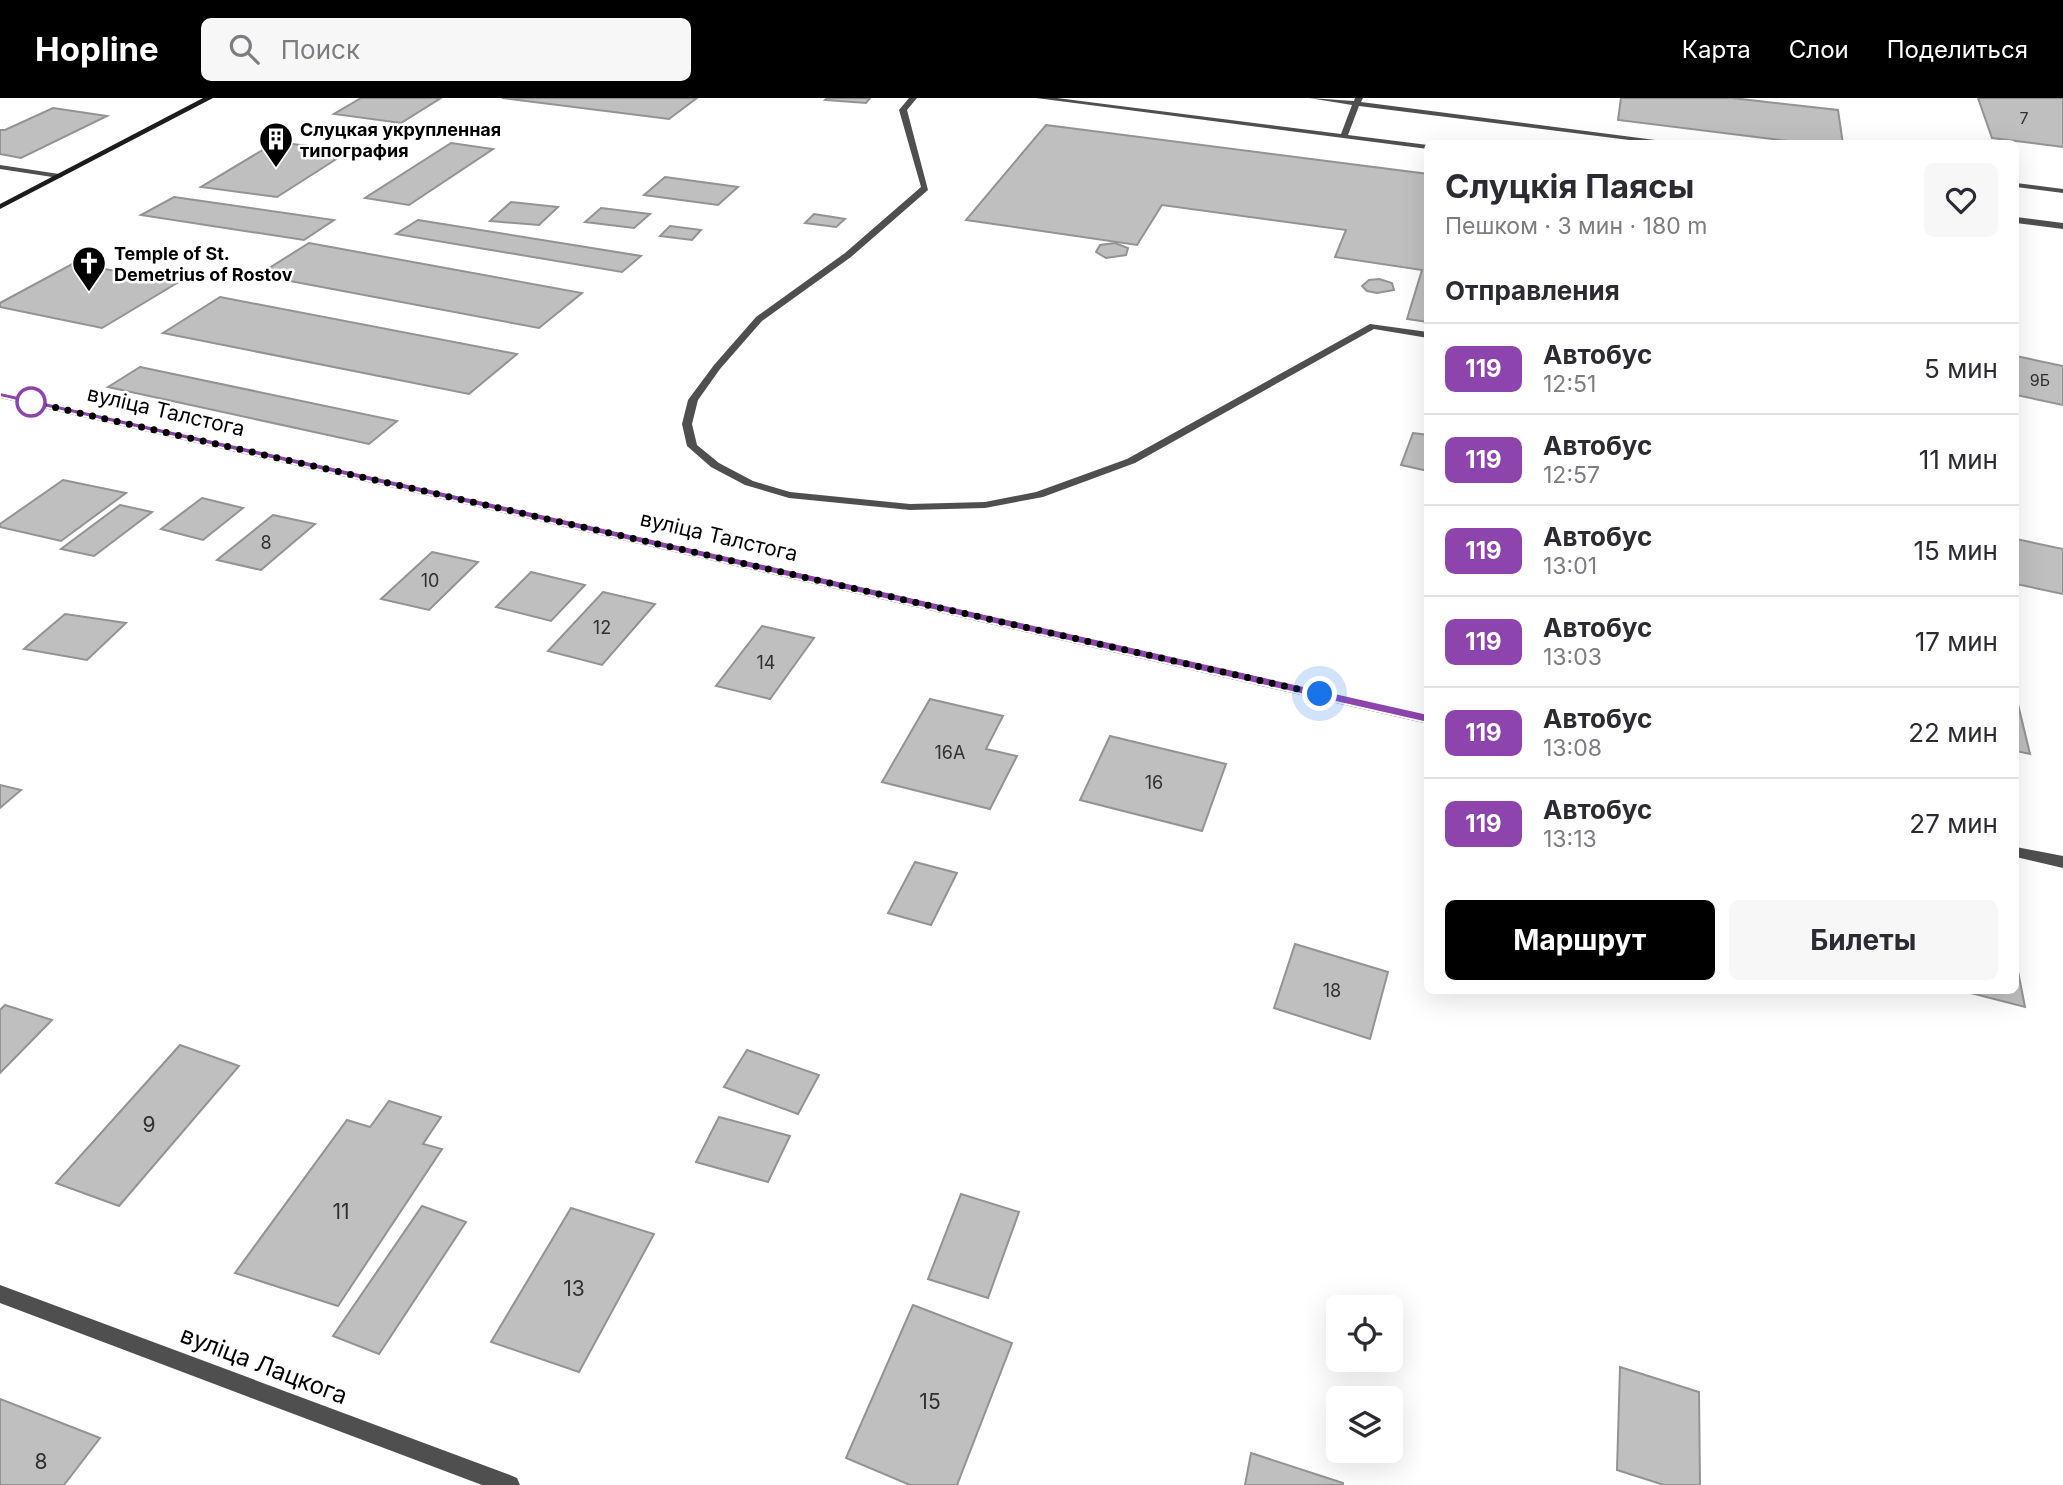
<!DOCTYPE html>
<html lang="ru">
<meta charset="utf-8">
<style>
body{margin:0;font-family:Inter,sans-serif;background:#f7f7f7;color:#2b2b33;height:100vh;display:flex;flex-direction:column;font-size:26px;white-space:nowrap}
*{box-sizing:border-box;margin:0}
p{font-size:23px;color:#7c7c81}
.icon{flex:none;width:38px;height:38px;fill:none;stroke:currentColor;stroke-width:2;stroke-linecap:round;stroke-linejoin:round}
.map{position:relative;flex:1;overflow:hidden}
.details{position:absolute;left:1424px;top:42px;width:595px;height:854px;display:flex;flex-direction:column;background:#fff;border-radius:10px;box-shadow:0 7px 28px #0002}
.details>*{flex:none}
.badge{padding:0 14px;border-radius:10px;font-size:24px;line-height:46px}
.buttons{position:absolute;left:1326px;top:1197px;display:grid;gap:14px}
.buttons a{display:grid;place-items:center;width:77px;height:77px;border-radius:10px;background:#fff;box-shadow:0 7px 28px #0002;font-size:35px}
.you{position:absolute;width:35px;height:35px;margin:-18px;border:5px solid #fff;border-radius:50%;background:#1a73e8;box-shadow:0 0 0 10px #1a73e833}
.map>.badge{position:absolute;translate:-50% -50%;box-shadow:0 0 0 4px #fff}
h2{padding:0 21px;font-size:26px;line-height:63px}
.round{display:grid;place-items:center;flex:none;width:74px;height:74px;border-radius:10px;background:#f7f7f7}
.headline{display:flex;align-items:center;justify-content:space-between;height:119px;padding:0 21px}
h1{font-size:33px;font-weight:700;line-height:52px}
.action{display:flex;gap:14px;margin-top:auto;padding:14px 21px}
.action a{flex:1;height:80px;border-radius:10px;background:#000;color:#fff;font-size:28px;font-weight:700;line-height:80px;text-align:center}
.action a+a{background:#f7f7f7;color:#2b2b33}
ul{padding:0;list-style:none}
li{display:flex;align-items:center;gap:21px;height:91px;padding:0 21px;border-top:2px solid #e1e1e2}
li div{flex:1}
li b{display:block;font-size:26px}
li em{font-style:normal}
li .badge{min-width:77px;font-weight:700;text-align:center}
header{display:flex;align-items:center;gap:42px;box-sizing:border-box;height:98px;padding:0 35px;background:#000;color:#fff}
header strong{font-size:33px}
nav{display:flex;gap:38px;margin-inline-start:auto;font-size:24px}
.search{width:490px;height:63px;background:#f7f7f7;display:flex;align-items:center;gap:18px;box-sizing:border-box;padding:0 24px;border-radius:10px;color:#7c7c81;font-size:26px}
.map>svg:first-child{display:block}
.building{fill:#bfbfbf;stroke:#939393;stroke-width:2}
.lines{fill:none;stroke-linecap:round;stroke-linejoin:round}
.service{fill:#4f4f4f;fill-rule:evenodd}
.minor{fill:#4f4f4f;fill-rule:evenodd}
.secondary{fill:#1c1c1c;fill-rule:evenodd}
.line{fill:#8e44ad;stroke:#fff;stroke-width:2}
.walk{stroke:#000;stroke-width:7;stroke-dasharray:0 12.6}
.stop-dot{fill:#fff;stroke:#8e44ad;stroke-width:3.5}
.labels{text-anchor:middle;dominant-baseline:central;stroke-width:5;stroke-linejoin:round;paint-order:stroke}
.far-number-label{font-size:16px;fill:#303030}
.far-poi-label{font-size:18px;font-weight:bold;fill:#000;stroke:#fff;text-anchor:start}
.number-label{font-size:18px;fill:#303030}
.street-label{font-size:21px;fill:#000;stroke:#fff}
.near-number-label{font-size:21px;fill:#303030}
.near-street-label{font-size:24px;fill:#000;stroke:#fff}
</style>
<header>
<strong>Hopline</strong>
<div class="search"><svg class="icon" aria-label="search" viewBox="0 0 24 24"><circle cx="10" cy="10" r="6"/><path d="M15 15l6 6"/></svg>Поиск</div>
<nav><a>Карта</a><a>Слои</a><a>Поделиться</a></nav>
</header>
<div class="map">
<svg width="2063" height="1387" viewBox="0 0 2063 1387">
<rect width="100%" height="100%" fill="#fff"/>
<g class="building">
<polygon points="361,0 441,0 401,25 334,16"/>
<polygon points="502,0 697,0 669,21"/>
<polygon points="827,0 870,0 866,5 825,2"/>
<polygon points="1621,0 1732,0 1838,12 1843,46 1812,46 1618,22"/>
<polygon points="1978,0 2063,0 2063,49 1992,40"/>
<polygon points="53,10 107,18 21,60 0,56 0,32 5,32"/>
<polygon points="1046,27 1428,76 1428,224 1407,221 1422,172 1335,159 1346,132 1162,107 1137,147 966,122"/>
<polygon points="276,44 349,53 277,99 201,89"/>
<polygon points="451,45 493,51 409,107 365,100"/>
<polygon points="665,79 738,89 718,107 644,97"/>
<polygon points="174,99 334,122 304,142 141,117"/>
<polygon points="511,104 558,109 539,127 490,123"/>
<polygon points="601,110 650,116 634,130 585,124"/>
<polygon points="814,116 845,121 836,129 805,125"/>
<polygon points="418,122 641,158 622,174 396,136"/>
<polygon points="670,128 701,132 692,142 660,138"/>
<polygon points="309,145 582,195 539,230 258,177"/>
<polygon points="1115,145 1128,150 1126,157 1106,160 1096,154 1100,147"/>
<polygon points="74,165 177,185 102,230 0,209 0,205"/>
<polygon points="1379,181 1392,185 1394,192 1377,195 1367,193 1362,188 1369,182"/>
<polygon points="220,199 517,256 469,296 163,235"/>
<polygon points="2016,258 2063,268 2063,307 2016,297"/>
<polygon points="140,269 397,323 369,346 108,289"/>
<polygon points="1413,335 1428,337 1428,373 1401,367"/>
<polygon points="63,382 126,395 61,443 0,429 0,426"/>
<polygon points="202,400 243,410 203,442 161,431"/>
<polygon points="120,407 152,414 94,458 61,451"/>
<polygon points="273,417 315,426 261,472 217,462"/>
<polygon points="2016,441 2063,451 2063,496 2016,486"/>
<polygon points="432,454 478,464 429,512 381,501"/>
<polygon points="531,474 585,487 551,523 496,509"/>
<polygon points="603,494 655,506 602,567 548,553"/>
<polygon points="65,516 126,525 87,562 24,551"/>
<polygon points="762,528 814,540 770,601 716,588"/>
<polygon points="2016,598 2030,656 2016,653"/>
<polygon points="930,601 1003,618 986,651 1017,658 990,711 882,684"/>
<polygon points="1110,638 1226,666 1202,733 1080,702"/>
<polygon points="0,687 21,692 0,710"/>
<polygon points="915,764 957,775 931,827 888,815"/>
<polygon points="1295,846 1388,874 1370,941 1274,910"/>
<polygon points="2016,863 2025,909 1959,892 2016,892"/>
<polygon points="5,907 52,922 0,975 0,912"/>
<polygon points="180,947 239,968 119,1108 56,1085"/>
<polygon points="747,952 819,977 798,1016 724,989"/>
<polygon points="389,1003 441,1019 423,1046 442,1051 338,1208 235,1175 347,1022 370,1029"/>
<polygon points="719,1019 790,1038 768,1084 696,1064"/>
<polygon points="961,1096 1019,1114 988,1200 928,1181"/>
<polygon points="422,1108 466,1124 379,1256 333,1238"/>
<polygon points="571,1110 654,1136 579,1274 491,1244"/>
<polygon points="913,1207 1012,1245 957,1387 910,1387 846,1360"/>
<polygon points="1620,1269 1699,1294 1700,1387 1664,1387 1617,1372"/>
<polygon points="0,1301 100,1340 64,1387 0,1387"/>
<polygon points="1251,1355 1343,1385 1343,1387 1245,1387"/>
</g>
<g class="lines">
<polygon class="service" points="909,0 917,0 907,12 928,92 851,159 762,223 720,271 698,302 692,326 697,347 719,365 753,383 790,394 910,406 985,404 1036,394 1127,361 1370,226 1428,234 1428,240 1374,231 1135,365 1043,399 985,410 910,412 789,400 745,387 711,369 687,348 682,326 688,302 714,267 756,219 845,155 921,89 899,12"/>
<g class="minor">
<polygon points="1036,0 1057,0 1341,36 1352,7 1309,0 1354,3 1355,0 1363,0 1361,4 1686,46 1661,46 1359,8 1348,37 1428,47 1428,51"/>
<polygon points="0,67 59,76 63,78 59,80 0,71"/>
<polygon points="2016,85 2063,91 2063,95 2016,89"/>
<polygon points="2016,119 2063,125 2063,131 2016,125"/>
<polygon points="0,294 1428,616 1428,626 0,300"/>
<polygon points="2016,749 2063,758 2063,770 2016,759"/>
<polygon points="0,1187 510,1377 517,1380 520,1387 482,1387 0,1205"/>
</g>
<polygon class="secondary" points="203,0 213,0 0,111 0,106"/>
</g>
<polygon class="line" points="0,294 1428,616 1434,621 1428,625 0,299"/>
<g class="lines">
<polyline class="walk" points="31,304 1320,596"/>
</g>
<defs>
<g id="building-pin" transform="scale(1.75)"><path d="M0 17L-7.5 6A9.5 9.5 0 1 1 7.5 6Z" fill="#000" stroke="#fff"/><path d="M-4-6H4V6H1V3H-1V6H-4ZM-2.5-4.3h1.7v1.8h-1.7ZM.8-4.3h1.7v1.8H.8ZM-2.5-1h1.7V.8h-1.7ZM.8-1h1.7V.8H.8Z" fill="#fff"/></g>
<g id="church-pin" transform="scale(1.75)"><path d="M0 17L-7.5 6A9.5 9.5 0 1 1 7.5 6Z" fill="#000" stroke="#fff"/><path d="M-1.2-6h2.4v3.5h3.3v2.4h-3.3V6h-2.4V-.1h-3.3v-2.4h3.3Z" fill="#fff"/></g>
</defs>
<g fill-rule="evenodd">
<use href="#building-pin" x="276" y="41"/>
<use href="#church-pin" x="89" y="165"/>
</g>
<circle class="stop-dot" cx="31" cy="304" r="14"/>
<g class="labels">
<g class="far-number-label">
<text x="2024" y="20">7</text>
<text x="2040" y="282">9Б</text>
</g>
<g class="far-poi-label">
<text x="300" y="31">Слуцкая укрупленная<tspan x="300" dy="21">типография</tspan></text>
<text x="114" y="155">Temple of St.<tspan x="114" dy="21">Demetrius of Rostov</tspan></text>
</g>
<g class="number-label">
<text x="266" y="444">8</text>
<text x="430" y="482">10</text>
<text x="602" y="529">12</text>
<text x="766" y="564">14</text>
<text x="950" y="654">16А</text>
<text x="1154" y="684">16</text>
<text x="1332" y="892">18</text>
</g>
<g class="street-label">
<text transform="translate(166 313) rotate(13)">вуліца Талстога</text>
<text transform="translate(719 438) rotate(13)">вуліца Талстога</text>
</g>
<g class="near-number-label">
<text x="149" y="1026">9</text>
<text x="341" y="1113">11</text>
<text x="574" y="1190">13</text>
<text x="930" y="1303">15</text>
<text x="41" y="1363">8</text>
</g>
<g class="near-street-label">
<text transform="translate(264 1267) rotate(21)">вуліца Лацкога</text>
</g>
</g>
</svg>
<div class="buttons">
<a><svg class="icon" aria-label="locate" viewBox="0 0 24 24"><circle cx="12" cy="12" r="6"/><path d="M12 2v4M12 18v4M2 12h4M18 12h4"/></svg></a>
<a><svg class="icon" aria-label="layers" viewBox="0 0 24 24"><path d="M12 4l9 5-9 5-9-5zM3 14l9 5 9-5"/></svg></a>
</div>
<div class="you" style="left:1320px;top:596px"></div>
<section class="details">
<div class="headline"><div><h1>Слуцкія Паясы</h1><p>Пешком · 3 мин · 180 m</p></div><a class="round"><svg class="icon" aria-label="heart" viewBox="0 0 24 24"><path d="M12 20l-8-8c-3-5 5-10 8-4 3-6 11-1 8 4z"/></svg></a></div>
<h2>Отправления</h2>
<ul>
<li><span class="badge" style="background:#8e44ad;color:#fff">119</span><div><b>Автобус</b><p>12:51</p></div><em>5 мин</em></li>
<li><span class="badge" style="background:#8e44ad;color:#fff">119</span><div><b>Автобус</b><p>12:57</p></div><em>11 мин</em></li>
<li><span class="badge" style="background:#8e44ad;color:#fff">119</span><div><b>Автобус</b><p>13:01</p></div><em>15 мин</em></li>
<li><span class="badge" style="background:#8e44ad;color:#fff">119</span><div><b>Автобус</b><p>13:03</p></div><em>17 мин</em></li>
<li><span class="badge" style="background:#8e44ad;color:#fff">119</span><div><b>Автобус</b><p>13:08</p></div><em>22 мин</em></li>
<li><span class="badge" style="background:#8e44ad;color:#fff">119</span><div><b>Автобус</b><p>13:13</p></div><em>27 мин</em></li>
</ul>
<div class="action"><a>Маршрут</a><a>Билеты</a></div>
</section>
</div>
